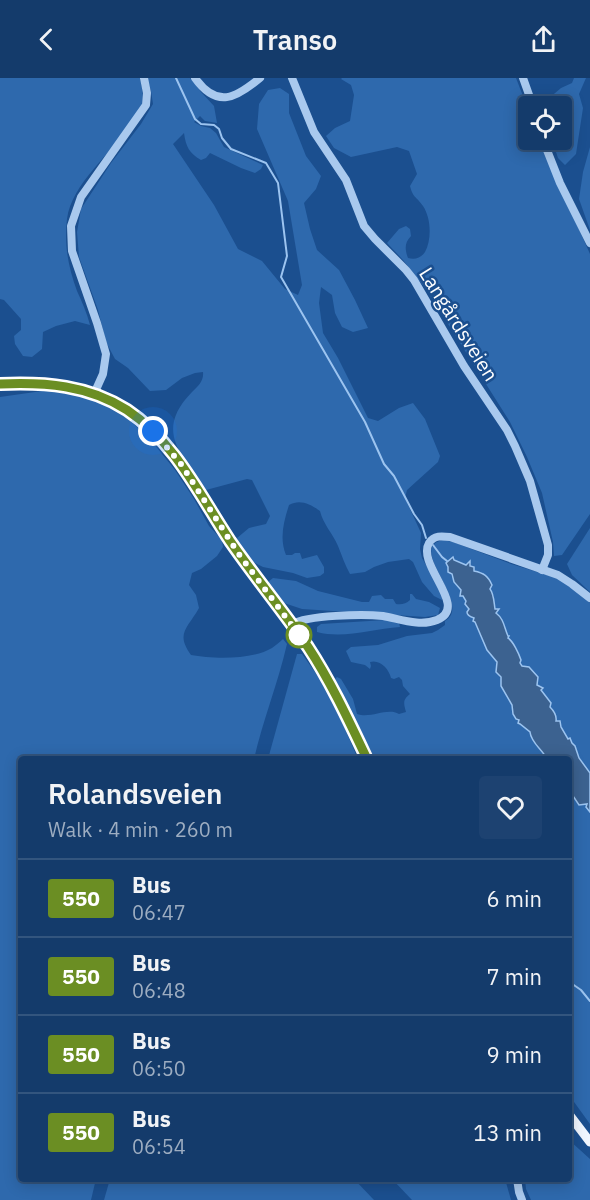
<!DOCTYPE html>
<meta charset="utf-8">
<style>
body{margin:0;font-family:"IBM Plex Sans",sans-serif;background:#1d4271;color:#f1f3f6;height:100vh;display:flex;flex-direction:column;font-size:22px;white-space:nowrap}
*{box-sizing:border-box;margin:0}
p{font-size:20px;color:#9dadc1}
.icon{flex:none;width:33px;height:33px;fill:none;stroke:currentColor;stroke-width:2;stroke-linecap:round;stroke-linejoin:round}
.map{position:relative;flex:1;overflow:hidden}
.side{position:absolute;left:18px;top:678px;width:554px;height:426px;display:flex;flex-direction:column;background:#143b6b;border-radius:6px;box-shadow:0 3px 15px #0003,0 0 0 2px #33557e}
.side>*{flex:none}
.badge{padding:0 12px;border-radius:4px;font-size:21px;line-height:39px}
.controls{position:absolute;left:518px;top:18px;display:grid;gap:12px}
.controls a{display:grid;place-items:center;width:54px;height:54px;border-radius:6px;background:#143b6b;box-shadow:0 3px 15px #0003,0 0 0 2px #33557e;font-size:30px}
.you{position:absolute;width:30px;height:30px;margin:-15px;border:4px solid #fff;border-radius:50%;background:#1a73e8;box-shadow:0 0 0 9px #1a73e833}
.map>.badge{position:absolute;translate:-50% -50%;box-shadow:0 0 0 3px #fff}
.round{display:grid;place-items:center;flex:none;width:63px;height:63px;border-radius:6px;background:#1d4271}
.overview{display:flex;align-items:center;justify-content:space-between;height:102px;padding:0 30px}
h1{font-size:28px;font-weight:600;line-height:45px}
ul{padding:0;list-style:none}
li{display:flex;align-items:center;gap:18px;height:78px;padding:0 30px;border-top:2px solid #33557e}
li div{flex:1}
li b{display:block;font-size:22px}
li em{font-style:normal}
li .badge{min-width:66px;font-weight:700;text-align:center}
header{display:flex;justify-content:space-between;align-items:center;height:78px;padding:0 30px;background:#143b6b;font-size:27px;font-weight:600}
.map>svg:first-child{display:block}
.green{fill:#2e69ad}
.water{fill:#3c6290;stroke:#9cc4f0;stroke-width:1.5}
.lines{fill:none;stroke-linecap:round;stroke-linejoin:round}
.stream{stroke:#9cc4f0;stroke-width:2}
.minor{stroke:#a9c9ee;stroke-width:8}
.major{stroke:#f0f6ff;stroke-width:9}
.line-casing{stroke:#fff;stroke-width:14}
.line{stroke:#6b8e23;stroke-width:9}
.walk{stroke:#fff;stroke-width:6;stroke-dasharray:0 10.8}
.stop-dot{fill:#fff;stroke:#6b8e23;stroke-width:3}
.labels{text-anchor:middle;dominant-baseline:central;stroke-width:5;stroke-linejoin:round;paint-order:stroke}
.street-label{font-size:20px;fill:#fff;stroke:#1b4f8f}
</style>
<header><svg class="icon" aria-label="back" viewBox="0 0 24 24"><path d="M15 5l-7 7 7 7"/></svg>Transo<svg class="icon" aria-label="share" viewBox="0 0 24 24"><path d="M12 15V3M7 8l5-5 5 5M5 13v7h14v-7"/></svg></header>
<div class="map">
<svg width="590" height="1122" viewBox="0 0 590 1122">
<rect width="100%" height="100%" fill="#1b4f8f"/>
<g class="green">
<path d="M 0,0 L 140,0 C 142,9 144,18 142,27 C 140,34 134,41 130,47 C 111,76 72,105 67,141 C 64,167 68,188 77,213 C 82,224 87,235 90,247 L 75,243 L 56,248 L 43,254 L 42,271 L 32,279 L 23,278 L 15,266 L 14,258 L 21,252 L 21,241 L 4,222 L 0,221 Z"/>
<path d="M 147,0 L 190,0 L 194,4 L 201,14 L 214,28 L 217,45 L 205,43 L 200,38 L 194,44 L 201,48 L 210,50 L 216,55 L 224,69 L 263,87 L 261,91 L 255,95 L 241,90 L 210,75 L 206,80 L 201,82 C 189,75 186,69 184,55 L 173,66 L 214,127 L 238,171 L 262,183 L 285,211 L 298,217 L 302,207 L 288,123 L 257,51 L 259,26 L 268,12 L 280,10 L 289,16 L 289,35 L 306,78 L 321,98 L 316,111 L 304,125 L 310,151 L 317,172 L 339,192 L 355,222 L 368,250 L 353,254 L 342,249 L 335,235 L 332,217 L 321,209 L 319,225 L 323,255 L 338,280 L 368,340 L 378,343 L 399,330 L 413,325 L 425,341 L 440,378 L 438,384 L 407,412 L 405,420 L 421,455 L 420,471 L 422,480 L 443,517 L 442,522 L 434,518 L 422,504 L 413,484 L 409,481 L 388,484 L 374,489 L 365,494 L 350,496 C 345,487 342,478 338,468 C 333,456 323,446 320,433 C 310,426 300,421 289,427 C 284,443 279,460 286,477 L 292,477 L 295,475 L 300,475 L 302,481 L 317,477 L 324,489 L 324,495 L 320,498 L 307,500 L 293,495 L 263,489 L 253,484 L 239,467 L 237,460 L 249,450 L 266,446 L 270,438 L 252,402 L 247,401 L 206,412 C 181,376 154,353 192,314 C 198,308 204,303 203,294 L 195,295 L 182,300 L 166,312 L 150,313 L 128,290 L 115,281 L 106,264 L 98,232 L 79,179 L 77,154 L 81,131 L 111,85 L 141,46 L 153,26 L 151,13 Z"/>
<path d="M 342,0 L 516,0 L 528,31 L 528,62 L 540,62 L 553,93 L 590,176 L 590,436 L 562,477 L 554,478 L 553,464 L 542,415 L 527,379 L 510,344 L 426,211 L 403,182 L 387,165 L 399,151 L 406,148 L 410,151 L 411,158 C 404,165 405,172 408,180 C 415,182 421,180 425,174 C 432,161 431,140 423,128 C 416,118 413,120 410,108 L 417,96 L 409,73 L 397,69 L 351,79 L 334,70 L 326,58 L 335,50 L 350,43 L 354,17 L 351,7 L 341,1 Z"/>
<polygon points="574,0 586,0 579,16 583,30 576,76 565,87 558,80 552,62 561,62 561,28 546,28 548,21 561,10 572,5"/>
<polygon points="590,69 590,152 579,121 583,94"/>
<path d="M 49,312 L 77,316 L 102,326 L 127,340 L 149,360 L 175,392 L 194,421 L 209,448 L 222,462 L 223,469 L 217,478 L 201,491 L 192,495 L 189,507 L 196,517 L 199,530 C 188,550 175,555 191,577 C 213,581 252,582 272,570 C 276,567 280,564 283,561 L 287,566 C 278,605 263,642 254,681 L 21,681 L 21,1101 L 96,1101 L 91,1122 L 0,1122 L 0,319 Z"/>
<polygon points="590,450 590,514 572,497 567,486"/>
<path d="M 443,462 L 453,464 L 511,486 L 557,500 L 580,516 L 590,525 L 590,695 L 579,680 L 575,668 L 572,665 L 570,660 L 568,661 C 567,659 565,658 564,656 C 562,652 561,647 559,642 L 556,643 L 556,637 L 550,629 L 550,623 L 541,612 L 543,610 L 537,607 C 539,598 531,589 522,588 C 521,586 521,583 520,580 C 519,574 512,565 508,560 L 509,558 C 504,551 504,542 496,535 L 498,531 L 495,531 L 493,527 L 494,519 L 490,509 L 492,507 L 490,503 L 474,493 L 474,489 L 470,488 L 471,485 L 467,487 L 454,482 L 454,479 L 447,483 C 449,494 453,504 461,512 L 460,517 L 463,518 L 466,523 L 465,526 L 469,531 L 469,537 L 470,539 L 474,540 L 473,543 L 475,544 L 487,572 L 496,582 L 496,594 L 501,601 C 500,612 510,618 512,628 C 513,634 510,632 514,637 C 517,643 525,650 530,654 C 531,665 543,672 547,681 L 375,681 L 335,601 L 337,599 L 341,601 L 353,621 L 357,636 C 371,641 387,629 399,636 L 406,634 C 404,626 402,622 410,616 L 403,608 L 402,602 L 399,599 L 394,601 L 391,600 C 389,591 380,581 370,584 L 371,588 L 370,591 L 365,587 L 351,584 L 346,573 L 351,569 L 378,567 L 407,558 L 432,555 L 438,552 L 445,547 L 445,543 C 474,526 405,469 443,462 Z"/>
<path d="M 273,500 L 296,503 L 318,513 L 362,524 L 369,524 L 372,518 L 381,517 L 385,521 L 393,521 L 396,526 C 401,527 406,526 410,522 L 410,516 L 412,516 L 416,521 L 429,524 L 440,530 L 438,537 L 425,539 L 302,531 L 284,525 L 268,504 Z"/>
<path d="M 385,542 L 399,545 L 400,549 C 372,551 344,561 317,554 L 317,549 L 321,546 Z"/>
<polygon points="297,576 302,576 320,601 337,632 358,681 268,681"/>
<polygon points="568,712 579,727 587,726 590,734 590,1046 569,1017"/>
<polygon points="569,1062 590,1081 590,1122 531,1122 526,1111 525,1101 568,1101"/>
<polygon points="110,1101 354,1101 374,1122 104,1122"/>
<polygon points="392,1101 505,1101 511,1122 412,1122"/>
</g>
<path class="water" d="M 453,479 L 454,482 L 466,487 L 470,483 L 470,488 L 474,489 L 474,493 C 484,495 488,498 492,507 L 490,511 C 494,516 494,525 495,531 L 499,531 L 496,535 C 504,541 504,549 508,558 L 509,558 L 508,560 C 513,563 519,576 521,582 L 520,585 L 522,588 L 529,589 L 538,599 L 537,607 L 543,610 L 541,612 L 551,625 L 550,629 C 554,633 557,637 556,643 L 560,643 L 561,649 L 568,661 L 570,660 L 572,665 L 575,668 L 579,680 L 590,695 L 590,734 L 586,729 L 587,726 L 579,727 L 569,712 L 568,681 L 547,681 C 543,672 531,665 530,654 L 520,646 L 518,645 L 519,642 L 516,641 L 513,636 L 512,627 L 501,608 L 501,599 L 496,594 L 497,584 L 487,572 L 475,544 L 473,543 L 474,540 C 471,539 467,538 467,534 L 469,531 L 465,526 L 466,523 L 463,518 L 460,518 L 461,512 L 454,504 L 452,496 L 448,494 L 448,489 L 446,485 Z"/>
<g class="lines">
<g class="stream">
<polyline points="176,0 195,41 201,46 214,47 219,51 222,60 231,71 266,85 278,105 287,178 281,199 365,344 384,386 394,398 414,436 422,447 426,460"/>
<polyline points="433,467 442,479 447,483"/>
<polyline points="568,903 581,912 590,923"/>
</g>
<g class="minor">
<path d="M 195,0 C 217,31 236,20 260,0"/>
<polyline points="292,0 314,54 346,102 364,148 375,161 406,192 414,202 464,288 507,352 515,368 530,403 548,467 548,477 542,492"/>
<polyline points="523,0 533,28"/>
<polyline points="543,62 560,105 590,165"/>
<polyline points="94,316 103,296 106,276 97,245 72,173 71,148 81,119 146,27 147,15 144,0"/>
<path d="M 292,546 C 308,537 363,536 383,538 C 400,541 420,549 437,542 C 470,529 416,487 429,465 C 434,457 442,458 450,459 L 558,497 L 572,506 L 590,520"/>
<polyline points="517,1101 519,1114 522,1122"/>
</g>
<g class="major">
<path d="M 0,306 C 45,304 88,307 127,332 C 175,364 199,416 230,463 C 254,499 283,533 308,569 C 331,604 349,643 368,681"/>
<polyline points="568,1035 590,1064"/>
</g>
</g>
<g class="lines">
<g class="line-casing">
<path id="line" d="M 0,306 C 45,304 88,307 127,332 C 175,364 199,416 230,463 C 255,499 283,533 308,569 C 331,604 349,643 367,681"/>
</g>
<use href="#line" class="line"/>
<polyline class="walk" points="153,353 181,386 238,475 299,557"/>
</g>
<circle class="stop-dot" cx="299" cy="557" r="12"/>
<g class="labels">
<g class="street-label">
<text transform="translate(459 246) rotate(58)">Langårdsveien</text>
</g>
</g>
</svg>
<div class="controls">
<a><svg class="icon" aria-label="locate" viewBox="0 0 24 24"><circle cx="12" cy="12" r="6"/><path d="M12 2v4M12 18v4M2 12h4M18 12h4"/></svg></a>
</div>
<div class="you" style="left:153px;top:353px"></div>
<section class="side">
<div class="overview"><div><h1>Rolandsveien</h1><p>Walk · 4 min · 260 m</p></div><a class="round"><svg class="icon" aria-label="heart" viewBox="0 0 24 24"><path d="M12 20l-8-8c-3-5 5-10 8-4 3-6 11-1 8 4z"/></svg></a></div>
<ul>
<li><span class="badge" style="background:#6b8e23;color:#fff">550</span><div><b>Bus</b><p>06:47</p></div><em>6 min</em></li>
<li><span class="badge" style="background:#6b8e23;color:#fff">550</span><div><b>Bus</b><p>06:48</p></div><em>7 min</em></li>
<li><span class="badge" style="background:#6b8e23;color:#fff">550</span><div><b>Bus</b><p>06:50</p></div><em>9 min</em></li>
<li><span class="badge" style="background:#6b8e23;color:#fff">550</span><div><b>Bus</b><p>06:54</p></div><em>13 min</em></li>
</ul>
</section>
</div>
